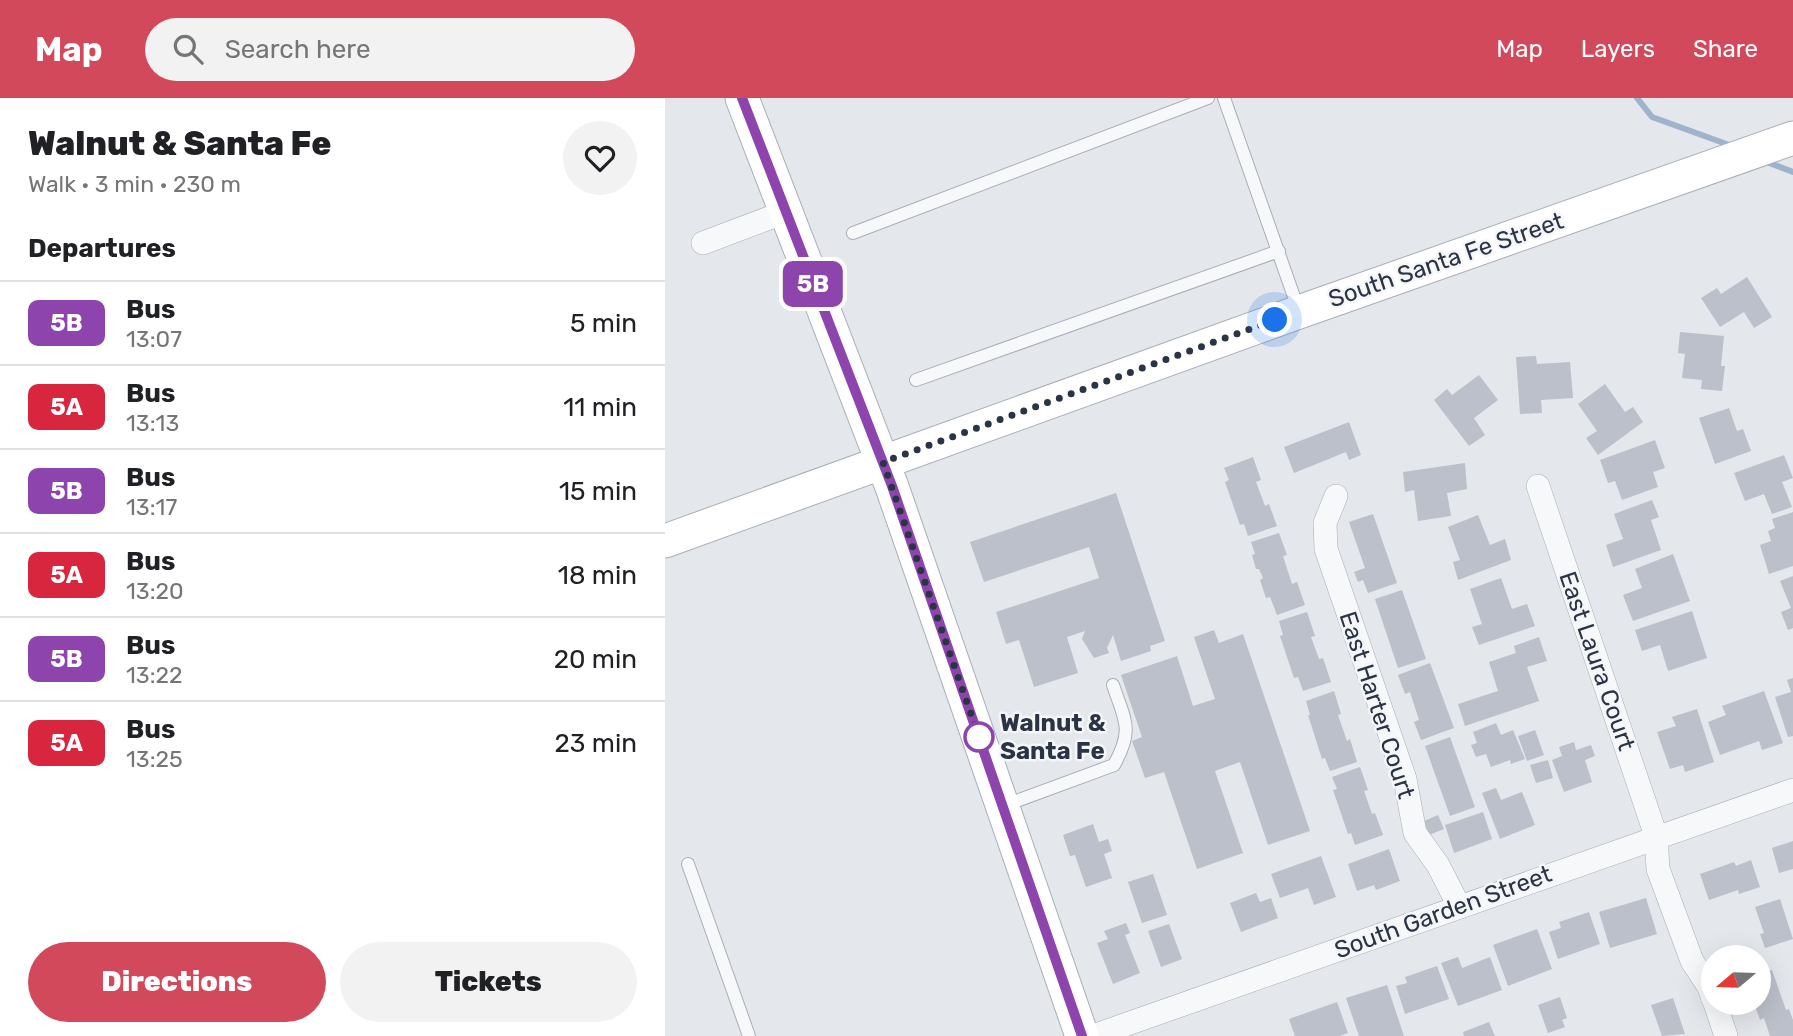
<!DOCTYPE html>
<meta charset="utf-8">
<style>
body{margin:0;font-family:Rubik,sans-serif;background:#f2f2f2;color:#202124;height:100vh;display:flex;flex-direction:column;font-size:26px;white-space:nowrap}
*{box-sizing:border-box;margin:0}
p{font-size:23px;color:#757577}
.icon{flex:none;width:38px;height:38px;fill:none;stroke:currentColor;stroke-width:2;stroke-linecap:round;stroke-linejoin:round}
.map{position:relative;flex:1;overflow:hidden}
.drawer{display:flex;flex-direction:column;background:#fff;width:665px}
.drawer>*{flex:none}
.badge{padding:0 14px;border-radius:10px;font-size:24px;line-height:46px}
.needle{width:46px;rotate:251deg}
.fabs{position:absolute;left:1036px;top:847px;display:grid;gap:14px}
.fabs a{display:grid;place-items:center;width:70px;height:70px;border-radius:50%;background:#fff;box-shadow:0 7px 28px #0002;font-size:35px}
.you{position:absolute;width:35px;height:35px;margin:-18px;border:5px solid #fff;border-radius:50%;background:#1a73e8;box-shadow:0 0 0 10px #1a73e833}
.map>.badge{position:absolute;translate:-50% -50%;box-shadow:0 0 0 4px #fff}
h2{padding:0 28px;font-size:26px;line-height:63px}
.round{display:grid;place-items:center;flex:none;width:74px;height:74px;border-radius:37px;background:#f2f2f2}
.headline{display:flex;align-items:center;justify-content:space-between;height:119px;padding:0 28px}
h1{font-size:33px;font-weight:800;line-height:52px}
.button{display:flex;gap:14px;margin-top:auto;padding:14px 28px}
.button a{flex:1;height:80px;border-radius:42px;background:#d1495b;color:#fff;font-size:28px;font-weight:800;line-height:80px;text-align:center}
.button a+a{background:#f2f2f2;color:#202124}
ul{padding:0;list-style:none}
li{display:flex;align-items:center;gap:21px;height:84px;padding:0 28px;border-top:2px solid #e0e0e0}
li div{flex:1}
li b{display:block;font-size:26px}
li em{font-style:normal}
li .badge{min-width:77px;font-weight:700;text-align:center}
header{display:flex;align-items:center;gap:42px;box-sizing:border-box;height:98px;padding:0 35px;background:#d1495b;color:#fff}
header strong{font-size:33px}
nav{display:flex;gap:38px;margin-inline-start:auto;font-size:24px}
.search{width:490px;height:63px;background:#f2f2f2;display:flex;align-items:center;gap:18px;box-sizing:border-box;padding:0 24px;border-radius:38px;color:#757577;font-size:26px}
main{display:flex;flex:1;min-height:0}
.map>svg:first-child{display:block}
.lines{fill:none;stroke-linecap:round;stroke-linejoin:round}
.stream{stroke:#9fb4cc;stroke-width:6}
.building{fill:#bbc0ca}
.lane-casing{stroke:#a9aeb7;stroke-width:14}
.street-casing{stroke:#a9aeb7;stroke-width:24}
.secondary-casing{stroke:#a9aeb7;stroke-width:35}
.lane{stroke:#f7f8fa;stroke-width:12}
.street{stroke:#f7f8fa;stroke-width:23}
.secondary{stroke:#fff;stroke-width:33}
.line-casing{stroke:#fff;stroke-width:16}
.line{stroke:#8e44ad;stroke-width:10}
.walk{stroke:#2b3445;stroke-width:7;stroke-dasharray:0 12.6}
.stop-dot{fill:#fff;stroke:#8e44ad;stroke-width:3.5}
.labels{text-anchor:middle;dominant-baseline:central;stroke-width:5;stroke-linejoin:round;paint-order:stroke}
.street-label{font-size:24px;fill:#2b3445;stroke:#f4f6f9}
.stop-label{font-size:24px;font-weight:bold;fill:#2b3445;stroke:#f4f6f9;text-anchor:start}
</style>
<header>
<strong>Map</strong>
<div class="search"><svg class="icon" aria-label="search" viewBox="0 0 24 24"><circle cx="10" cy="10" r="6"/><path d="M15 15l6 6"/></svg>Search here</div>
<nav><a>Map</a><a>Layers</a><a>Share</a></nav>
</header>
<main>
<section class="drawer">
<div class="headline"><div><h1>Walnut &amp; Santa Fe</h1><p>Walk · 3 min · 230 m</p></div><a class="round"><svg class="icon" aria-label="heart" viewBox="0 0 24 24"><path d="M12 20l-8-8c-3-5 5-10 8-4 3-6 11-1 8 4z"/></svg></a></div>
<h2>Departures</h2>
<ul>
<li><span class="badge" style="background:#8e44ad;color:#fff">5B</span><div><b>Bus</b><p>13:07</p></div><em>5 min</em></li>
<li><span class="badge" style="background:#d7263d;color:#fff">5A</span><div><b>Bus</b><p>13:13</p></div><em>11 min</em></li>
<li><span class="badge" style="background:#8e44ad;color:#fff">5B</span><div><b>Bus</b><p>13:17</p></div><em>15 min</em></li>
<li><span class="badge" style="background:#d7263d;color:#fff">5A</span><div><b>Bus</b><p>13:20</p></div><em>18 min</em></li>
<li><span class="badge" style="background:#8e44ad;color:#fff">5B</span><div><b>Bus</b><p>13:22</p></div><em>20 min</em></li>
<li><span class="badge" style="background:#d7263d;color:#fff">5A</span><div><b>Bus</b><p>13:25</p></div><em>23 min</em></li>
</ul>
<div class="button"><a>Directions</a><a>Tickets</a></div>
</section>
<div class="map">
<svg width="1128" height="938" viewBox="0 0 1128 938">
<rect width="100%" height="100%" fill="#e4e7ec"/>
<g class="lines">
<g class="stream">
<polyline points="972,0 987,19 1067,48"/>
<polyline points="1099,63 1128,74"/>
</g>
</g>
<g class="building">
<polygon points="1082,179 1107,219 1089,230 1079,214 1055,229 1036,200 1052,190 1056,196"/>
<polygon points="1015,234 1059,238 1056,268 1060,268 1057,293 1036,291 1037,282 1017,280 1020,256 1013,255"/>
<polygon points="871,258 872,266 905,264 908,300 876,302 877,315 855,316 851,259"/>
<polygon points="814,277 833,302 809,320 820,337 804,348 769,302 782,291 787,297"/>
<polygon points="940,286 960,314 968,309 978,324 933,357 921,340 932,333 913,306"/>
<polygon points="1064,310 1072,333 1078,331 1086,353 1050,366 1034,320"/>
<polygon points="684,324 696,357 684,362 681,354 629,375 619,349"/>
<polygon points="990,342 1000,370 988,374 993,389 957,402 950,383 943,385 935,362"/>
<polygon points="1119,357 1128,380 1117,384 1127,409 1107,416 1099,396 1080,403 1069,375"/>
<polygon points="588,359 596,382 591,384 600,408 604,406 612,428 583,438 579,426 575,427 560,384 564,382 559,370"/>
<polygon points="800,365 802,391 782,395 786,418 753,423 749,392 740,394 738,374"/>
<polygon points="451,395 500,543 485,548 486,553 456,563 448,537 442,550 444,555 429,560 417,541 420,533 402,539 413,575 369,589 354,542 341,546 331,514 434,480 424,449 319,484 305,444"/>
<polygon points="987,402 994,419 986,422 996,452 948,469 941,447 958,441 949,416"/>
<polygon points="1128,414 1128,468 1104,476 1095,447 1106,443 1103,433 1110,430 1107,421"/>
<polygon points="708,416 732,485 703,495 698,482 693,484 689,474 700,470 684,424"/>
<polygon points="813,417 825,447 840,441 846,462 793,482 788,464 795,462 783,429"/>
<polygon points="614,435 622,457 618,458 627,486 632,484 640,507 612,517 605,499 601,500 595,482 598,480 594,471 591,471 587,457 590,456 586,444"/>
<polygon points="1008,456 1025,503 968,523 958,497 977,490 970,471"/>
<polygon points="1128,478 1128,530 1123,532 1116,514 1126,510 1115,483"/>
<polygon points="836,480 847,511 862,506 870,528 814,547 807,529 817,526 805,491"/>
<polygon points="737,492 761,561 733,570 710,501"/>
<polygon points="1027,513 1042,560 1003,573 995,547 977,553 970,532"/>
<polygon points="642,514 650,538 646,539 654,561 658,560 666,584 638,593 633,579 629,580 615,538 618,537 614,523"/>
<polygon points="549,532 554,545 578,536 645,733 603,747 575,664 550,673 578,755 532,771 499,674 480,680 467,643 477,639 456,577 512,558 528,608 550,601 529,539"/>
<polygon points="874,539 882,563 862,569 874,603 800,628 793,606 833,593 824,564 851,555 849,548"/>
<polygon points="765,565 789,630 756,642 749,624 754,622 745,594 740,596 733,577"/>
<polygon points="1128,580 1128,638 1123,639 1110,599 1126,594 1122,582"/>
<polygon points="669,593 676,616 673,617 682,643 685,641 692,664 665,673 660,660 657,661 643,617 645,617 641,603"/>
<polygon points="1099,593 1118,645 1097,652 1094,643 1055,657 1043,624 1061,617 1057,608"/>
<polygon points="1032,611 1049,664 1020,674 1018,667 1005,671 992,634 1011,628 1007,619"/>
<polygon points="831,625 836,637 848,632 860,661 846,666 845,662 826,669 821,656 811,659 806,647 812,645 808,634"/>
<polygon points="870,632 879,657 862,663 853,638"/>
<polygon points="785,639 810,709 785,718 760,648"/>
<polygon points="909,644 911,652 926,647 930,658 920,662 927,684 899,694 887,662 897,658 894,649"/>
<polygon points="883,662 888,680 871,685 865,667"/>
<polygon points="695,669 703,692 699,693 707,716 710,715 718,737 690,747 686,735 683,736 668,692 672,691 667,679"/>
<polygon points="831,690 836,702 857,694 870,727 835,741 817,695"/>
<polygon points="818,714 827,741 789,755 780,727"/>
<polygon points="773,717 779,731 764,737 759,723"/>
<polygon points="428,726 434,744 443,741 447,753 439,756 447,780 421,789 410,757 405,758 398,737"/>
<polygon points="1128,743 1128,771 1114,775 1107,750"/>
<polygon points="724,751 735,783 711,792 709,787 692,793 683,766"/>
<polygon points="656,758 671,799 649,807 643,790 615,800 606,776"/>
<polygon points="1086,762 1095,789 1074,796 1073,792 1044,802 1035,776 1069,764 1071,768"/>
<polygon points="488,776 502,817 477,825 463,784"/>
<polygon points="591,795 595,804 606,800 613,820 576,834 565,805"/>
<polygon points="981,800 992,836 945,850 934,814"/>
<polygon points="1115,801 1128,841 1100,850 1095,836 1099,835 1090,809"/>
<polygon points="924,814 935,846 893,861 884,834 896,830 894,824"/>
<polygon points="461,825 465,835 460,837 475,875 448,886 432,845 443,841 439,833"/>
<polygon points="504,826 517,861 496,869 483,833"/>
<polygon points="872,831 887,871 843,888 828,847"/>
<polygon points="793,859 797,870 825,859 837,892 793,908 776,865"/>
<polygon points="772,868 784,901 740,916 731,888 742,885 740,879"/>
<polygon points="1107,872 1121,912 1124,911 1128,922 1128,938 1105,938 1099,920 1095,922 1089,905 1094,905 1094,877"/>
<polygon points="722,887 739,938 694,938 681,900"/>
<polygon points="895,899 902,920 897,922 900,929 883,935 873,907"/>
<polygon points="1008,900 1020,936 997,938 986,907"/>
<polygon points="672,904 683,935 675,938 630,938 624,921"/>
<polygon points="824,924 830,938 799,938 798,934"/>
</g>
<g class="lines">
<g class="lane-casing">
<g id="lane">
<polyline points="559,0 634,213"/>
<polyline points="188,135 543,0"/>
<polyline points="251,282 614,153"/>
<path d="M 338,708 L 449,667 C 469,631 460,623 448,587"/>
<polyline points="23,766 84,938"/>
</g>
</g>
<g class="street-casing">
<g id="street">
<polyline points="38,145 120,114"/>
<polyline points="873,388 991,738 993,771 1027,863 1044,889 1048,901"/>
<polyline points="671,398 660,425 661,451 740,681 750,735 773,767 794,808"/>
<polyline points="1050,905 1061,938"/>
<polyline points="428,938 1128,692"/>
</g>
</g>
<g class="secondary-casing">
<g id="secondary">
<polyline points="77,0 227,389 417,938"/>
<polyline points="0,443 634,214 1128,40"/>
</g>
</g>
<use href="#lane" class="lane"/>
<use href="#street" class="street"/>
<use href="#secondary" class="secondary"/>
</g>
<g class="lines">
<g class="line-casing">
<polyline id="line" points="77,0 227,388 417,938"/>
</g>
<use href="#line" class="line"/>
<polyline class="walk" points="314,639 218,364 610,222"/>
</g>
<circle class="stop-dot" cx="314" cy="639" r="14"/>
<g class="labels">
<g class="street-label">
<text transform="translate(781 162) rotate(-19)">South Santa Fe Street</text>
<text transform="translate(932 563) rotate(71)">East Laura Court</text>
<text transform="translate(712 607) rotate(72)">East Harter Court</text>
<text transform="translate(778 814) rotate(-20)">South Garden Street</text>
</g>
<g class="stop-label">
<text x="335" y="625">Walnut &amp;<tspan x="335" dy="28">Santa Fe</tspan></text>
</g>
</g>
</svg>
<div class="fabs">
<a><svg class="needle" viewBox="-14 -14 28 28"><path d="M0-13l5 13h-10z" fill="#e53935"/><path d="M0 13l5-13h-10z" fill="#757577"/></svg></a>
</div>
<div class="you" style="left:610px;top:222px"></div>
<b class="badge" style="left:148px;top:186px;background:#8e44ad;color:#fff">5B</b>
</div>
</main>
